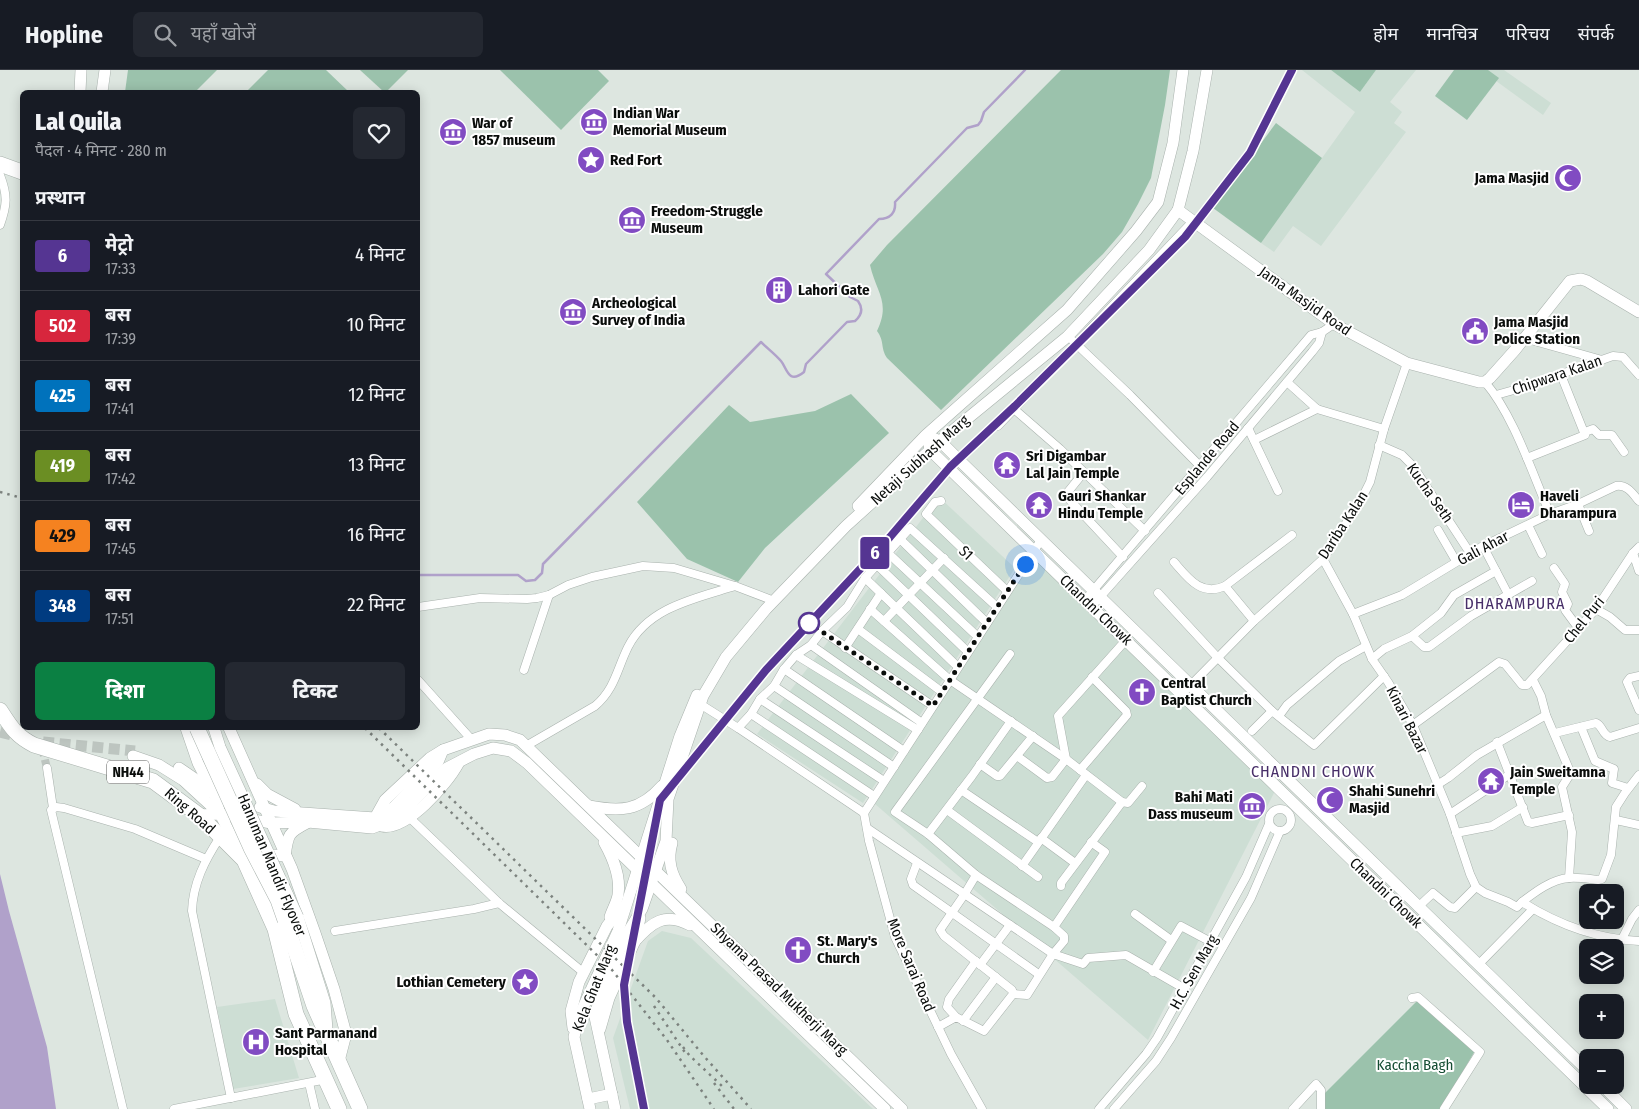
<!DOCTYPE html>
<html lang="hi">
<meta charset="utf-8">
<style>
body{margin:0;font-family:"Fira Sans Condensed","Noto Sans Devanagari",sans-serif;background:#242831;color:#f1f3f6;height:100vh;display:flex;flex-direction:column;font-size:19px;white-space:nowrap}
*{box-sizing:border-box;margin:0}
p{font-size:16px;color:#9ea1a6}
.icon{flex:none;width:28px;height:28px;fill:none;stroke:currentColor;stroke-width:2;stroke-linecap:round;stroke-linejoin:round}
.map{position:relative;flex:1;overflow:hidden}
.sheet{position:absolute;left:20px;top:20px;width:400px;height:640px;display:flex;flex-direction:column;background:#171b24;border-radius:8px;box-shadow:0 2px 12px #0003}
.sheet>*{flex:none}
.badge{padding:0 10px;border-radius:4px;font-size:18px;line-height:32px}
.fabs{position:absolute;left:1579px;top:814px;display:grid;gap:10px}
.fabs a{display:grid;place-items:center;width:45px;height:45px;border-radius:8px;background:#171b24;box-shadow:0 2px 12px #0003;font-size:25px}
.you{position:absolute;width:25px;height:25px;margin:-12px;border:4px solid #fff;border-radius:50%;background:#1a73e8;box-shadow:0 0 0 8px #1a73e833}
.map>.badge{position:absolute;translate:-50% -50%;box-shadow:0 0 0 2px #fff}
h2{padding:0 15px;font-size:19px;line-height:45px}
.round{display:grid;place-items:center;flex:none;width:52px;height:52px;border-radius:8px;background:#242831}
.overview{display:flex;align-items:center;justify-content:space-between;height:85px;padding:0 15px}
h1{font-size:24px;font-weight:800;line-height:38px}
.primary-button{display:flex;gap:10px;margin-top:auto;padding:10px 15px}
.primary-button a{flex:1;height:58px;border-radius:8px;background:#0b8043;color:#fff;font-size:20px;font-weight:800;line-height:58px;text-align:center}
.primary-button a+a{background:#242831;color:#f1f3f6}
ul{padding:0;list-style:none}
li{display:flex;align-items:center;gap:15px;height:70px;padding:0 15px;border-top:1px solid #363941}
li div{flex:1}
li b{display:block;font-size:19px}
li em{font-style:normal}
li .badge{min-width:55px;font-weight:700;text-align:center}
header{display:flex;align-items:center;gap:30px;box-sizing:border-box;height:70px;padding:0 25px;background:#171b24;border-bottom:1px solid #363941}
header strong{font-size:24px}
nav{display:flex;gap:28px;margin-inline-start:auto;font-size:18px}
.search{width:350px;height:45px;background:#242831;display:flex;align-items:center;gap:12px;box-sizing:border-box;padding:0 18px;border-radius:8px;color:#9ea1a6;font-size:19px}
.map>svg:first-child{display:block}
.built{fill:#cdded4}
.green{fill:#9bc2ac}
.water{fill:#b0a1ca}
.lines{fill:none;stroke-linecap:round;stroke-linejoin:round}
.stream{stroke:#b0a1ca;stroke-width:2.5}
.street-tunnel{stroke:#bdc5c0;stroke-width:8;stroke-dasharray:8 4;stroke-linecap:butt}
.secondary-tunnel{stroke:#bdc5c0;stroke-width:11;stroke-dasharray:11 5.5;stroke-linecap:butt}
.street-casing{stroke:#a9b2ad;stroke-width:9}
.secondary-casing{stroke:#a9b2ad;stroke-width:12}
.highway-casing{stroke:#a9b2ad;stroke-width:16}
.street{stroke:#fff;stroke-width:8}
.secondary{stroke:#fff;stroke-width:11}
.highway{stroke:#fff;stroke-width:15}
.rail{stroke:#7c827e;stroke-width:2.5;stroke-dasharray:2.5 5;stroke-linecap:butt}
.secondary-bridge-casing{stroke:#a9b2ad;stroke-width:12;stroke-linecap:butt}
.highway-bridge-casing{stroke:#a9b2ad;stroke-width:16;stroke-linecap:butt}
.secondary-bridge{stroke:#fff;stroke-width:11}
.highway-bridge{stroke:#fff;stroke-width:15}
.line-casing{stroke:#fff;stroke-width:11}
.line{stroke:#553592;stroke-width:8}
.walk{stroke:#0a0d0b;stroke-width:5;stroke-dasharray:0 9}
.stop-dot{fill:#fff;stroke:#553592;stroke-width:2.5}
.labels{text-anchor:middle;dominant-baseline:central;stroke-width:4;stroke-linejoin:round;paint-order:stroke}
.shield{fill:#fff;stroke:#545654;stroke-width:1}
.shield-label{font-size:14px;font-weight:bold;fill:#0a0d0b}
.poi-label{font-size:15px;font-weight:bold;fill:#0a0d0b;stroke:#fff;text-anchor:start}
.street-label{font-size:15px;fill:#0a0d0b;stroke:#fff}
.park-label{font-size:15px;fill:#154d33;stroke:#fff}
.neighbourhood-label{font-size:16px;letter-spacing:1px;fill:#472e68;stroke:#fff}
</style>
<header>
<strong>Hopline</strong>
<div class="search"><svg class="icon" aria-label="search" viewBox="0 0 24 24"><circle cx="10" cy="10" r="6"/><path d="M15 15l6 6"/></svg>यहाँ खोजें</div>
<nav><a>होम</a><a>मानचित्र</a><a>परिचय</a><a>संपर्क</a></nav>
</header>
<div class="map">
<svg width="1639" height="1039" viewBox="0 0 1639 1039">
<rect width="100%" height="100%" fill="#dde6e0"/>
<g class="built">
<polygon points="1302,0 1331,0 1360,22 1376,0 1416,0 1390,32 1402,42 1394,53 1406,62 1321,176 1293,156 1274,182 1261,173 1355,42"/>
<polygon points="1481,0 1504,0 1551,33 1543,45"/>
<polygon points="939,427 1015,498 863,733 757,664"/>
<polygon points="1033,487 1275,721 1148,970 875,734"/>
<polygon points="662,861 691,868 873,1039 630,1039 613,968 648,871"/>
<polygon points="275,929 299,1008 233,1019 217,937"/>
</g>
<g class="green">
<polygon points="128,0 217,0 195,22 125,22"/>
<polygon points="268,0 326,0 349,22 246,22"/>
<polygon points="360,0 408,0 386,22 384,22"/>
<polygon points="500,0 598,0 609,11 561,60"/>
<path d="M 1061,0 L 1170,0 L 1165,35 L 1151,108 L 1138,134 L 1122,162 L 1103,184 L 941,340 L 887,288 C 880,277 885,272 877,261 C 891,232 876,222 870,195 L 887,175 Z"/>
<polygon points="1331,0 1376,0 1360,22"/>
<polygon points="1454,0 1488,0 1499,8 1467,50 1435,26"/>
<polygon points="1276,53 1322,88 1261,173 1213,138"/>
<polygon points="851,324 889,363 765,478 738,512 687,489 637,432 729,335 750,352 815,341"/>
<polygon points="1419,929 1476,979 1441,1039 1325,1039 1323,1025"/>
</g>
<polygon class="water" points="0,804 9,841 47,977 56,1039 0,1039"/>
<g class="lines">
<path class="stream" d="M 418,505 L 518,505 L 526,511 L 535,510 L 542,503 L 543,494 L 761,272 C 767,278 775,284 781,291 C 787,298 788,315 804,302 L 806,294 L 847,252 L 855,251 C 862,245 863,238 858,231 L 850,227 L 826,204 L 879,149 C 890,149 896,143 895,132 L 967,58 L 978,55 L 981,51 L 984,42 L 1025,0"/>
<polyline class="street-tunnel" points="42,678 47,698"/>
<g class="secondary-tunnel">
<polyline points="0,662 23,668"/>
<polyline points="43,672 135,681"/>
</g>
<g class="street-casing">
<g id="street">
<path d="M 0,105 C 8,126 7,135 0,155"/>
<polyline points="1524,268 1602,290"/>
<polyline points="1073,271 1130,325 1200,396"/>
<polyline points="1287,312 1317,339 1384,359"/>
<path d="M 1485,312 C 1514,346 1532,403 1550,444"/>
<polyline points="1496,325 1521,318 1613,286 1623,287 1639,305"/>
<polyline points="1014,339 1060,379 1145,461"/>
<polyline points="998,356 1193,151"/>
<polyline points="1248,358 1278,421"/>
<polyline points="1585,362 1593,359 1599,365 1612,365 1624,382"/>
<polyline points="1254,370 1317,339"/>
<polyline points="1379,375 1402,385 1413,396 1470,483"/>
<polyline points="1527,388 1585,365 1561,305"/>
<polyline points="1084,402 1067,423 1067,427 1123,487"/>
<polyline points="941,431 935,432 926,444 1007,521"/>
<polyline points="1578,434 1589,461"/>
<polyline points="1528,455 1542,484"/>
<polyline points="1438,460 1456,491"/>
<polyline points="901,470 987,553"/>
<polyline points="1483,476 1508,524"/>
<polyline points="888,483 978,567"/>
<polyline points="1633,483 1639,501"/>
<path d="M 1323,489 L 1353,544 L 1372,589 L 1388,612 L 1413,655 L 1450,744 L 1470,804 L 1476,817 L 1485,823 L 1508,832 L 1517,837 L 1522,832 C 1557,854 1598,869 1639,871"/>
<path d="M 1174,492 C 1188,508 1201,527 1225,516 L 1254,551"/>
<polyline points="877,495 968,582"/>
<polyline points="1554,498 1565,514 1562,522 1568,534 1565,540 1579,559"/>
<polyline points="865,508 958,597"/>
<polyline points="1225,516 1292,465"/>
<polyline points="1158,523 1218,588 1272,641 1314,675 1384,606"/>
<polyline points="1085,530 1311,265 1322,262 1334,254"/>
<polyline points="1092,536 1207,407 1312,282 1319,273 1322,262"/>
<polyline points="418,537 480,528 527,529 537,528 549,525 568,515 592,507 643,496 674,498 735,516 769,529"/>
<polyline points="870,539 950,610 1066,689 1122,732 1128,733 1142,716"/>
<polyline points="1596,539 1610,547 1625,560 1639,560"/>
<path d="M 1353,544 L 1402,525 L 1483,476 L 1550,444 L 1578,434 L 1616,416 C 1627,414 1633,424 1639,431"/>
<polyline points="884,551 944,488"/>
<polyline points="858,559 942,622"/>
<polyline points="822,561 933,636"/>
<polyline points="1412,566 1424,577 1429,577 1471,546 1532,511"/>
<polyline points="811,575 922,653"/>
<polyline points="845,578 881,523"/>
<polyline points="1010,584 895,742 928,764 976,805 1054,857"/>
<polyline points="796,585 918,660"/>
<polyline points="1372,589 1384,579 1412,566 1441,543 1454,525 1496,501"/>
<polyline points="784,599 904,681"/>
<polyline points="524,600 549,525"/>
<polyline points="1639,606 1630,608 1627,612 1639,640"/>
<polyline points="418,610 471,669"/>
<polyline points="1533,610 1541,626 1546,645 1569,699 1569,706 1562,717 1572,762 1569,808"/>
<polyline points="774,616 894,697"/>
<polyline points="1182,624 1254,551 1323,489 1361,430 1370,412 1384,359 1407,293"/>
<polyline points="760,629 884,711"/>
<polyline points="700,634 738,658"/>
<polyline points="751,644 874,726"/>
<polyline points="1279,646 1287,635 1339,591 1366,576"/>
<polyline points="1413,655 1499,592 1505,594 1522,615 1527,615 1596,539 1633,483 1639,477"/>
<polyline points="1581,657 1595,691 1614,699 1612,713 1628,718"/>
<polyline points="1252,661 1272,641"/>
<path d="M 1555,663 L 1596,653 C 1603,656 1602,665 1610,667 L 1639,658"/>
<polyline points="1497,672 1528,752 1532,753 1569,745"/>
<path d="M 526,676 L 595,636 C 615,619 617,599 628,577 C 648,537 697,528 735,516"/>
<polyline points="1017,686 1047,708 1052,707 1066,689 1058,646 1126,570"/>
<polyline points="980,694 997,706 1000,706 1033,666"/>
<polyline points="47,698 53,738"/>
<polyline points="1080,700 1127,645 1126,641 1092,607"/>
<polyline points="1437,715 1448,708 1477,685 1546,645"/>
<polyline points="961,720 1038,772"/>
<circle cx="1280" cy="750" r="11"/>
<polyline points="947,740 1038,807"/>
<polyline points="864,743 738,658 751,644 760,629 774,616 784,599 796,585 811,575 822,561 847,537 865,508 910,458 997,537"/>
<polyline points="864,743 1041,470"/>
<polyline points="864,743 869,771 895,867 951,984 982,1039"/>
<polyline points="1450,744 1510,704"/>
<polyline points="410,748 499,833 584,903"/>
<polyline points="1616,750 1639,755"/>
<polyline points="867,758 1053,884 1083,894 1088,888 1126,885 1185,919"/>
<polyline points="1456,763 1492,756 1523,737"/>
<polyline points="928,764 972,706 1011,651"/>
<path d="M 220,767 C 205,790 193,813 192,841 L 231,1028"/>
<polyline points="1041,768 1075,793"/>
<polyline points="917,793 911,809 913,815 1037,903"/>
<polyline points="1022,796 1086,705"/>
<polyline points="1061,816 1061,813 1122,732"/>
<path d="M 1522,832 C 1535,822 1552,809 1569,808 C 1578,807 1589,809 1598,810 L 1602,809 L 1611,785 L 1616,737 L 1625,723 L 1639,705"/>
<polyline points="1418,837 1433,823 1450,837 1455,838 1476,817"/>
<polyline points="1135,844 1171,870"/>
<polyline points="335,861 474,839 499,833"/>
<polyline points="1621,871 1632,849 1639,840"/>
<polyline points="980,895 1010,855"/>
<polyline points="1478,895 1533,839"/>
<polyline points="1153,902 1181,856 1211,872"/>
<polyline points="1013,924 1027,925 1053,884 1064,871 1064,866 1054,857 1105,782 1091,772"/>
<polyline points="1412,928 1418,927 1480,982 1444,1039"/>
<polyline points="956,947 947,937 949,929 976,891"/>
<polyline points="963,951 996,907"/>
<polyline points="938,957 956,947 984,961 1013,924 1012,920 944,866 940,860 964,825 976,805"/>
<polyline points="309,1013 315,1039"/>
<polyline points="123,1039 51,740 56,737 64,738 135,759 206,789"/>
<polyline points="174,1039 327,1009"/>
<polyline points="1099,1039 1146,984 1157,968 1246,807 1269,754"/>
<polyline points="1114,1039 1156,991 1171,968 1251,828 1280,761"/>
<polyline points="1293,1039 1316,1014 1321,1020 1321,1039"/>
</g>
</g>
<g class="secondary-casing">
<g id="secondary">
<polyline points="80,22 81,0"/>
<polyline points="102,22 105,0"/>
<polyline points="1178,140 1334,254 1407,293 1479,312 1485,312 1490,308 1515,280 1570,211 1581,209 1587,211 1639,242"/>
<polyline points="933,368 940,371 956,387 1588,1001"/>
<polyline points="929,374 930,380 1608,1039"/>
<polyline points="858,436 926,365 1067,240 1136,161 1158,132 1173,73 1183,0"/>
<polyline points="186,658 198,693 216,728 220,744 239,780"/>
<polyline points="229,658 292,799 315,863 334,919 346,964 339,991"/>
<polyline points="133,686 159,695 183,710 220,744"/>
<polyline points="179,698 198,711 210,722"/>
<polyline points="257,714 267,724 295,739"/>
<path d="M 589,736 C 621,742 640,741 662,716"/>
<polyline points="260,737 274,741 375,748 394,737 409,722 438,692 443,680"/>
<polyline points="199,745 220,744 271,753 308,752 372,758 380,755 404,740 447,698 474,684 493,678 511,681 527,693 885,1039"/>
<polyline points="375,748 385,730 430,688 443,680 489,664 505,665 520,670 902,1039"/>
<path d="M 382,756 C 407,761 447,714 458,694"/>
<path d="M 604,772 C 613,788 621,806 618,825 C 617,832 612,840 610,847"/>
<path d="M 672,773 C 667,790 671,804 681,819"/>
<path d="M 248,789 L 262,784 L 285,786 C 288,764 288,763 307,753"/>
<polyline points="298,847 325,933 327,960"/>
<path d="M 635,871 C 652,852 665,842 690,855"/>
<polyline points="573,958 571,941 579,912 607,856 622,837"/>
<polyline points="600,959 609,928 635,871 640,848"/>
<polyline points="1602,1015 1626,1039"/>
<polyline points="588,1029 612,1024"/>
<polyline points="590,1039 574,967 580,944 618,861 680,666 697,625"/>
<polyline points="615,1039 595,947 601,922 625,867 642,839 666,771 668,729 703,626 726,587 766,539 846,456 940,371 1067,267 1149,180 1178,140 1193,81 1207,0"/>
</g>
</g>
<g class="highway-casing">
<g id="highway">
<polyline points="0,94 22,102"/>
<path d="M 0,640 C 11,657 16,666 34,675 L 153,711 L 199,745 L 244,790 L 275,859 L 296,944 L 339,1039"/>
<polyline points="285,850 314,936 360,1039"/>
</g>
</g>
<use href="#street" class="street"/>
<use href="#secondary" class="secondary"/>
<use href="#highway" class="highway"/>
<g class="rail">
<polyline points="0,422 22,428"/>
<polyline points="365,658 612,900 667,970 714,1039"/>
<polyline points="379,658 656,928 703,985 751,1039"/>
<polyline points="654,936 686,984"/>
<polyline points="683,977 690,986 722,1016"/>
<polyline points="714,1013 734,1039"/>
</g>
<g class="secondary-bridge-casing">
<polyline id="secondary-bridge" points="214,658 220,677 298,847"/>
</g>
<g class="highway-bridge-casing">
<polyline id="highway-bridge" points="197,658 251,778 278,830 285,850"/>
</g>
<use href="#secondary-bridge" class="secondary-bridge"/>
<use href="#highway-bridge" class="highway-bridge"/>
</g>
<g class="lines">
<g class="line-casing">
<polyline id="line" points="644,1039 627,952 624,915 660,730 766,600 890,467 950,397 1015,336 1185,167 1250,83 1292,0"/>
</g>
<use href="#line" class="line"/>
<polyline class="walk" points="809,553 933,636 1025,494"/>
</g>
<defs>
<g id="museum-disc" transform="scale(1.4375)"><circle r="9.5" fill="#814bc2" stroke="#fff"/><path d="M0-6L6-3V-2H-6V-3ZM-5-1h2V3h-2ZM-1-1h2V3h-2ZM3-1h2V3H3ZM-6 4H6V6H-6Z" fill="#fff"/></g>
<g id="sight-disc" transform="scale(1.4375)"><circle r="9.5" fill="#814bc2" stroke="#fff"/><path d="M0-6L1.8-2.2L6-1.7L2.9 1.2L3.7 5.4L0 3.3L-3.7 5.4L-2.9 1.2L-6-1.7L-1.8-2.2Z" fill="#fff"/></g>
<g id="mosque-disc" transform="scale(1.4375)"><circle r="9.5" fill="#814bc2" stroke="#fff"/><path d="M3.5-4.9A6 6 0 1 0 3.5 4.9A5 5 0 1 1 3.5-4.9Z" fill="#fff"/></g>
<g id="building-disc" transform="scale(1.4375)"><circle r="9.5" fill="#814bc2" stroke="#fff"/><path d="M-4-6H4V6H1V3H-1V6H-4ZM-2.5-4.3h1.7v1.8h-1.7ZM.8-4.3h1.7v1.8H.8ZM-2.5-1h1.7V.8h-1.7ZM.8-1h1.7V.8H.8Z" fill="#fff"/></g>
<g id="civic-disc" transform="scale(1.4375)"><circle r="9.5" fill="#814bc2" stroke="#fff"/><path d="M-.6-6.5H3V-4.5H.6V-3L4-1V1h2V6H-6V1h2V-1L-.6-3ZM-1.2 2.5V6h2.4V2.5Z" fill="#fff"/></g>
<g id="temple-disc" transform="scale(1.4375)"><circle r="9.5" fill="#814bc2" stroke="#fff"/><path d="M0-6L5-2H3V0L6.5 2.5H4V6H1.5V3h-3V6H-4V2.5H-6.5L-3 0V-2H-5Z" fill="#fff"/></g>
<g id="hotel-disc" transform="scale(1.4375)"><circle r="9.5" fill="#814bc2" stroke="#fff"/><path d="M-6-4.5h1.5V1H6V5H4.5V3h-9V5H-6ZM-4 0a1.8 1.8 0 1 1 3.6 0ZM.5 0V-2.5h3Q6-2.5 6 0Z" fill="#fff"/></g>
<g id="church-disc" transform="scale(1.4375)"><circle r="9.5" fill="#814bc2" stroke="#fff"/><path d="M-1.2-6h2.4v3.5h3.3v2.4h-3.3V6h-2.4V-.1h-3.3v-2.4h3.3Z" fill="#fff"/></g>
<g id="hospital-disc" transform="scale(1.4375)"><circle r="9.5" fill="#814bc2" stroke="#fff"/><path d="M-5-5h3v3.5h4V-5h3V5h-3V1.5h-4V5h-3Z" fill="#fff"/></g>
</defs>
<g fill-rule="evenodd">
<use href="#museum-disc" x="594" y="52"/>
<use href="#museum-disc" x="453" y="62"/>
<use href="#sight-disc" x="591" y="90"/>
<use href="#mosque-disc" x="1568" y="108"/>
<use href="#museum-disc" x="632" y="150"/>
<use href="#building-disc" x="779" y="220"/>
<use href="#museum-disc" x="573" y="242"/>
<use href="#civic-disc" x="1475" y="261"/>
<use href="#temple-disc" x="1007" y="395"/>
<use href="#temple-disc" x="1039" y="435"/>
<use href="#hotel-disc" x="1521" y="435"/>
<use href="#church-disc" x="1142" y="622"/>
<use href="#temple-disc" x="1491" y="711"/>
<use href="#mosque-disc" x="1330" y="730"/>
<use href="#museum-disc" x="1252" y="736"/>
<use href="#church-disc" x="798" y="880"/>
<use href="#sight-disc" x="525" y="912"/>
<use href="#hospital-disc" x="256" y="972"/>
</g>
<circle class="stop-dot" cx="809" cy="553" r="10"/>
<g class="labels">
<rect class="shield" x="107" y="690.5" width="42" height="23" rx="4"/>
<g class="shield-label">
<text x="128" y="702">NH44</text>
</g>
<g class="poi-label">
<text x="613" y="43">Indian War<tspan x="613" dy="17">Memorial Museum</tspan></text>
<text x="472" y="53">War of<tspan x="472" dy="17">1857 museum</tspan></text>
<text x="610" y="90">Red Fort</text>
<text x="1549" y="108" text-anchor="end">Jama Masjid</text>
<text x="651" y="141">Freedom-Struggle<tspan x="651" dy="17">Museum</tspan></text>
<text x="798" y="220">Lahori Gate</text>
<text x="592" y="233">Archeological<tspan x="592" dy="17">Survey of India</tspan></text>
<text x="1494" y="252">Jama Masjid<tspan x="1494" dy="17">Police Station</tspan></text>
<text x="1026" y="386">Sri Digambar<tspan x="1026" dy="17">Lal Jain Temple</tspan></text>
<text x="1058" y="426">Gauri Shankar<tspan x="1058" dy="17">Hindu Temple</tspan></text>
<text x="1540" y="426">Haveli<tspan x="1540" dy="17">Dharampura</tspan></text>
<text x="1161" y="613">Central<tspan x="1161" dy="17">Baptist Church</tspan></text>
<text x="1510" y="702">Jain Sweitamna<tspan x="1510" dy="17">Temple</tspan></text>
<text x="1349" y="721">Shahi Sunehri<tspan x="1349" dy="17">Masjid</tspan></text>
<text x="1233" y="727" text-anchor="end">Bahi Mati<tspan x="1233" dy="17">Dass museum</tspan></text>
<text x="817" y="871">St. Mary's<tspan x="817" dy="17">Church</tspan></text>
<text x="506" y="912" text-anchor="end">Lothian Cemetery</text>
<text x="275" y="963">Sant Parmanand<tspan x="275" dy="17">Hospital</tspan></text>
</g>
<g class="street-label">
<text transform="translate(1305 231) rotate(35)">Jama Masjid Road</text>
<text transform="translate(1557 305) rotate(-19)">Chipwara Kalan</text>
<text transform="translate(1207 388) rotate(-50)">Esplande Road</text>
<text transform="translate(920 390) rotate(-42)">Netaji Subhash Marg</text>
<text transform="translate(1430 423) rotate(55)">Kucha Seth</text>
<text transform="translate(1343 455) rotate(-57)">Dariba Kalan</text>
<text transform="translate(1483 478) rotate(-28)">Gali Ahar</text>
<text transform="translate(966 483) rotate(43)">S1</text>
<text transform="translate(1096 540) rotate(44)">Chandni Chowk</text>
<text transform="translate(1584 550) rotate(-51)">Chel Puri</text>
<text transform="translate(1407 650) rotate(63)">Kinari Bazar</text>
<text transform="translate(190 741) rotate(41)">Ring Road</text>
<text transform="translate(272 795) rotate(67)">Hanuman Mandir Flyover</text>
<text transform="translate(1386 823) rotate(44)">Chandni Chowk</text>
<text transform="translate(911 895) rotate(67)">More Sarai Road</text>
<text transform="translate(1194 902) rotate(-61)">H.C. Sen Marg</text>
<text transform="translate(594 918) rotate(-68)">Kela Ghat Marg</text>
<text transform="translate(779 919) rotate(44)">Shyama Prasad Mukherji Marg</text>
</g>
<g class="park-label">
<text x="1415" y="995">Kaccha Bagh</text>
</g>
<g class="neighbourhood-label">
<text x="1515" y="533">DHARAMPURA</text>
<text x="1313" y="701">CHANDNI CHOWK</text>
</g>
</g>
</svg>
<div class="fabs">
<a><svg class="icon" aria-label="locate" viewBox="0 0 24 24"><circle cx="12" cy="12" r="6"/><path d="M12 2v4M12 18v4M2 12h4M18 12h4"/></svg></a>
<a><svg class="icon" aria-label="layers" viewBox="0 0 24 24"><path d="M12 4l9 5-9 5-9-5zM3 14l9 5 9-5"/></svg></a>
<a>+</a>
<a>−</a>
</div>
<div class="you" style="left:1025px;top:494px"></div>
<b class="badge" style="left:875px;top:483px;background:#553592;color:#fff">6</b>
<section class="sheet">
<div class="overview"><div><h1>Lal Quila</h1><p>पैदल · 4 मिनट · 280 m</p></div><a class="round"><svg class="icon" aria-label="heart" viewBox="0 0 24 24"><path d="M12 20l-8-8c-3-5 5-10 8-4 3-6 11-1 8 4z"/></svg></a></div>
<h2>प्रस्थान</h2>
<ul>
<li><span class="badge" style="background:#553592;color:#fff">6</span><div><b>मेट्रो</b><p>17:33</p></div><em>4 मिनट</em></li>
<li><span class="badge" style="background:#d7263d;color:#fff">502</span><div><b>बस</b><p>17:39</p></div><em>10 मिनट</em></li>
<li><span class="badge" style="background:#0072bc;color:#fff">425</span><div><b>बस</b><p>17:41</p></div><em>12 मिनट</em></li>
<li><span class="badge" style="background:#6b8e23;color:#fff">419</span><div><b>बस</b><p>17:42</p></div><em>13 मिनट</em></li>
<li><span class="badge" style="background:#f58220;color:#111">429</span><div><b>बस</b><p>17:45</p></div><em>16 मिनट</em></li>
<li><span class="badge" style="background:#003b80;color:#fff">348</span><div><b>बस</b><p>17:51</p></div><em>22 मिनट</em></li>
</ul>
<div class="primary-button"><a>दिशा</a><a>टिकट</a></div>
</section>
</div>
